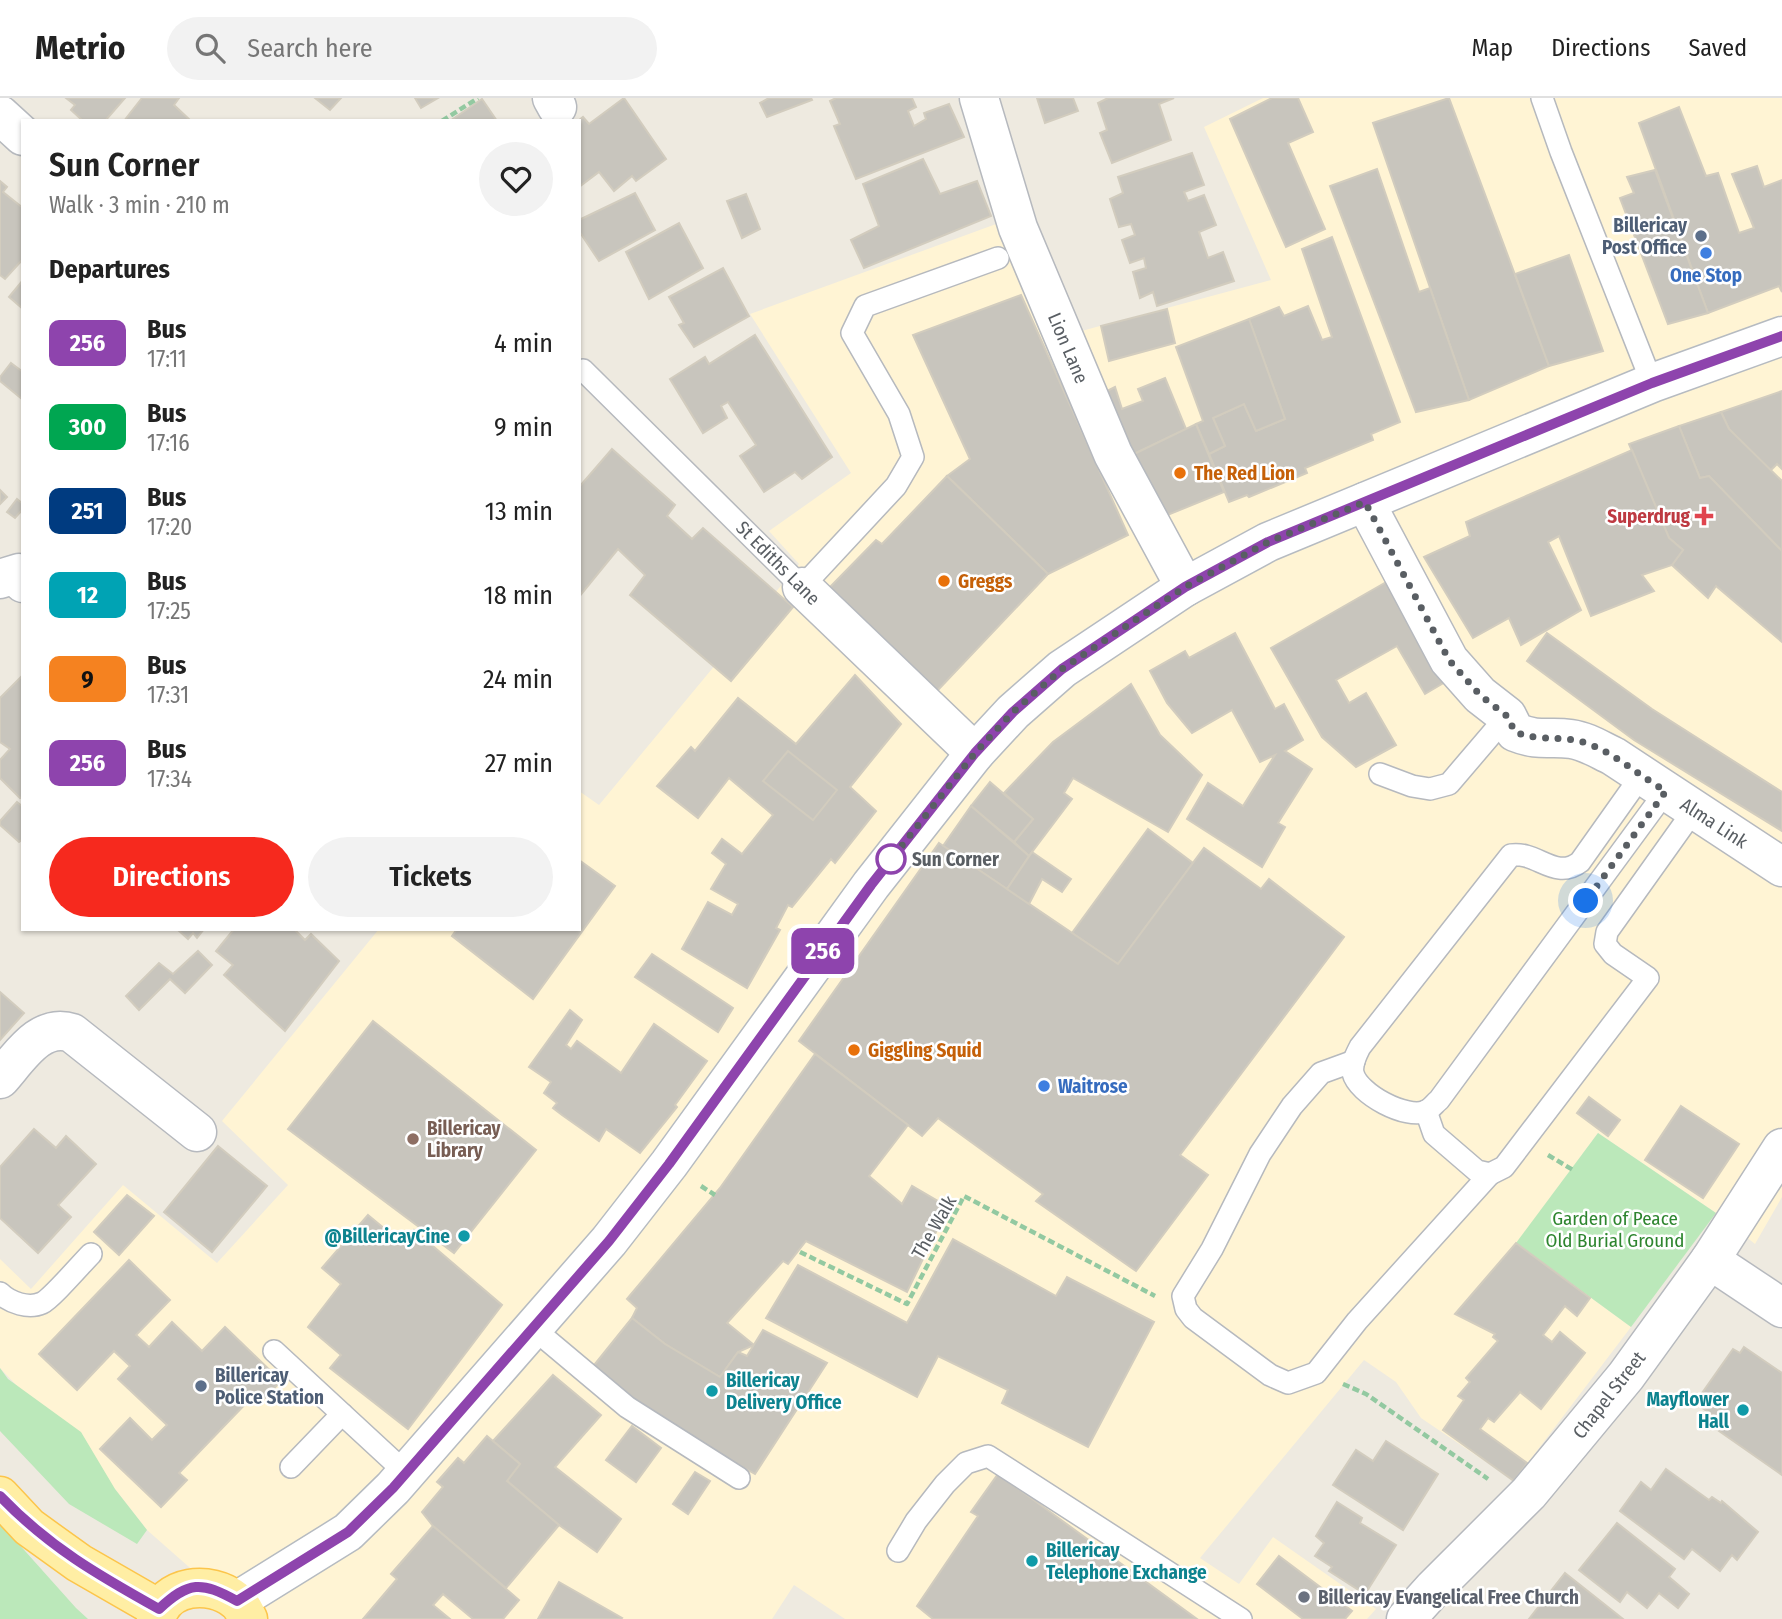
<!DOCTYPE html>
<meta charset="utf-8">
<style>
body{margin:0;font-family:"Fira Sans Condensed",sans-serif;background:#f2f2f2;color:#222;height:100vh;display:flex;flex-direction:column;font-size:26px;white-space:nowrap}
*{box-sizing:border-box;margin:0}
p{font-size:23px;color:#767676}
.icon{flex:none;width:38px;height:38px;fill:none;stroke:currentColor;stroke-width:2;stroke-linecap:round;stroke-linejoin:round}
.map{position:relative;flex:1;overflow:hidden}
.sheet{position:absolute;left:21px;top:21px;width:560px;height:812px;display:flex;flex-direction:column;background:#fff;border-radius:0px;box-shadow:0 2px 5px #0004}
.sheet>*{flex:none}
.badge{padding:0 14px;border-radius:10px;font-size:24px;line-height:46px}
.you{position:absolute;width:35px;height:35px;margin:-18px;border:5px solid #fff;border-radius:50%;background:#1a73e8;box-shadow:0 0 0 10px #1a73e833}
.map>.badge{position:absolute;translate:-50% -50%;box-shadow:0 0 0 4px #fff}
h2{padding:0 28px;font-size:26px;line-height:63px}
.round{display:grid;place-items:center;flex:none;width:74px;height:74px;border-radius:37px;background:#f2f2f2}
.overview{display:flex;align-items:center;justify-content:space-between;height:119px;padding:0 28px}
h1{font-size:33px;font-weight:600;line-height:52px}
.primary-button{display:flex;gap:14px;margin-top:auto;padding:14px 28px}
.primary-button a{flex:1;height:80px;border-radius:42px;background:#f6291e;color:#fff;font-size:28px;font-weight:600;line-height:80px;text-align:center}
.primary-button a+a{background:#f2f2f2;color:#222}
ul{padding:0;list-style:none}
li{display:flex;align-items:center;gap:21px;height:84px;padding:0 28px}
li div{flex:1}
li b{display:block;font-size:26px}
li em{font-style:normal}
li .badge{min-width:77px;font-weight:700;text-align:center}
header{display:flex;align-items:center;gap:42px;box-sizing:border-box;height:98px;padding:0 35px;background:#fff;border-bottom:2px solid #e0e0e0}
header strong{font-size:33px}
nav{display:flex;gap:38px;margin-inline-start:auto;font-size:24px}
.search{width:490px;height:63px;background:#f2f2f2;display:flex;align-items:center;gap:18px;box-sizing:border-box;padding:0 24px;border-radius:38px;color:#767676;font-size:26px}
.map>svg:first-child{display:block}
.commercial{fill:#fff4d4}
.green{fill:#bbe8ba}
.building{fill:#c8c5bd;stroke:#d2ccbe;stroke-width:2}
.lines{fill:none;stroke-linecap:round;stroke-linejoin:round}
.lane-casing{stroke:#b6b9be;stroke-width:24}
.street-casing{stroke:#b6b9be;stroke-width:41}
.secondary-casing{stroke:#b6bbc1;stroke-width:41}
.primary-casing{stroke:#fcc54b;stroke-width:41}
.path{stroke:#93c9a1;stroke-width:4.5;stroke-dasharray:7 3.5;stroke-linecap:butt}
.lane{stroke:#fff;stroke-width:21}
.street{stroke:#fff;stroke-width:38}
.secondary{stroke:#fff;stroke-width:38}
.primary{stroke:#ffeea4;stroke-width:38}
.line-casing{stroke:#fff;stroke-width:16}
.line{stroke:#8e44ad;stroke-width:10}
.walk{stroke:#595e63;stroke-width:7;stroke-dasharray:0 12.6}
.service-dot{fill:#5c6f8a;stroke:#fff;stroke-width:2.5}
.shop-dot{fill:#3f7fe0;stroke:#fff;stroke-width:2.5}
.food-dot{fill:#e8710a;stroke:#fff;stroke-width:2.5}
.health-dot{fill:#e0444e;stroke:#fff;stroke-width:2.5}
.stop-dot{fill:#fff;stroke:#8e44ad;stroke-width:3.5}
.education-dot{fill:#8d6e63;stroke:#fff;stroke-width:2.5}
.culture-dot{fill:#0f9aa8;stroke:#fff;stroke-width:2.5}
.worship-dot{fill:#6b7280;stroke:#fff;stroke-width:2.5}
.labels{text-anchor:middle;dominant-baseline:central;stroke-width:5;stroke-linejoin:round;paint-order:stroke}
.service-label{font-size:19px;font-weight:bold;fill:#4e5e75;stroke:#fff;text-anchor:end}
.shop-label{font-size:19px;font-weight:bold;fill:#366cbe;stroke:#fff}
.street-label{font-size:19px;fill:#595e63;stroke:#fff}
.food-label{font-size:19px;font-weight:bold;fill:#c56008;stroke:#fff;text-anchor:start}
.health-label{font-size:19px;font-weight:bold;fill:#be3a42;stroke:#fff;text-anchor:end}
.stop-label{font-size:19px;font-weight:bold;fill:#595e63;stroke:#fff;text-anchor:start}
.education-label{font-size:19px;font-weight:bold;fill:#785e54;stroke:#fff;text-anchor:start}
.park-label{font-size:19px;fill:#2e852f;stroke:#fff}
.culture-label{font-size:19px;font-weight:bold;fill:#0d838f;stroke:#fff;text-anchor:end}
.worship-label{font-size:19px;font-weight:bold;fill:#5b616d;stroke:#fff;text-anchor:start}
</style>
<header>
<strong>Metrio</strong>
<div class="search"><svg class="icon" aria-label="search" viewBox="0 0 24 24"><circle cx="10" cy="10" r="6"/><path d="M15 15l6 6"/></svg>Search here</div>
<nav><a>Map</a><a>Directions</a><a>Saved</a></nav>
</header>
<div class="map">
<svg width="1782" height="1521" viewBox="0 0 1782 1521">
<rect width="100%" height="100%" fill="#eeeae0"/>
<polygon class="commercial" points="1263,0 1782,0 1782,1099 1755,1146 1716,1115 1598,1035 1517,1145 1631,1229 1514,1383 1421,1320 1396,1284 1364,1262 1200,1460 1239,1486 1273,1439 1376,1511 1367,1521 845,1521 794,1487 772,1521 248,1521 147,1432 115,1391 0,1270 0,1161 31,1191 123,1087 217,1165 288,1087 222,1023 379,831 579,831 579,693 599,707 799,466 769,433 851,375 750,216 1029,114 1074,235 1271,182 1204,29"/>
<g class="green">
<polygon points="1598,1035 1716,1115 1631,1229 1516,1145"/>
<polygon points="0,1270 8,1281 81,1334 115,1391 147,1432 137,1446 69,1406 0,1333"/>
<polygon points="0,1425 76,1510 88,1521 0,1521"/>
</g>
<g class="building">
<polygon points="66,0 125,0 105,23 83,23 71,12 75,7"/>
<polygon points="142,0 179,0 174,7 191,23 124,23"/>
<polygon points="315,0 341,0 330,12"/>
<polygon points="415,0 438,0 421,10"/>
<polygon points="624,0 666,61 636,83 632,78 614,93 599,74 579,89 578,23 583,19 589,26"/>
<polygon points="769,0 811,0 812,2 767,19 760,5"/>
<polygon points="836,0 912,0 916,9 908,13 914,28 926,21 924,15 949,6 964,39 856,81 834,28 840,26 830,3"/>
<polygon points="1037,0 1073,0 1078,13 1045,25"/>
<polygon points="1108,0 1174,0 1159,6 1171,42 1112,65 1100,35 1107,32 1098,5"/>
<polygon points="1272,0 1298,0 1313,34 1288,45 1325,131 1286,149 1230,21"/>
<polygon points="1449,0 1549,268 1469,302 1373,25"/>
<polygon points="482,1 497,23 450,23"/>
<polygon points="1679,9 1706,78 1718,75 1739,135 1754,130 1732,76 1757,68 1764,89 1782,82 1782,194 1779,188 1708,215 1639,25"/>
<polygon points="1192,55 1204,87 1184,94 1188,103 1204,97 1216,127 1199,134 1208,160 1223,154 1234,183 1157,208 1153,194 1140,200 1133,174 1146,170 1144,160 1130,165 1122,142 1135,137 1131,126 1119,129 1110,101 1123,95 1118,79"/>
<polygon points="923,61 940,96 977,83 991,118 864,170 851,142 879,128 863,86"/>
<polygon points="1377,71 1419,194 1430,190 1469,302 1416,314 1330,88"/>
<polygon points="1655,72 1708,215 1668,226 1620,100 1634,95 1627,79"/>
<polygon points="0,83 7,89 3,94 23,110 23,161 5,181 0,177"/>
<polygon points="635,95 655,132 599,163 579,133 579,122"/>
<polygon points="746,96 760,131 742,140 727,103"/>
<polygon points="679,125 703,170 649,201 626,154"/>
<polygon points="1332,139 1400,324 1371,336 1373,342 1305,370 1307,375 1249,399 1247,397 1229,404 1209,356 1225,348 1213,320 1244,306 1256,333 1285,321 1249,221 1279,209 1284,218 1308,208 1322,242 1332,239 1302,151"/>
<polygon points="1569,157 1603,253 1549,268 1515,176"/>
<polygon points="723,170 749,218 694,249 679,227 684,225 669,199"/>
<polygon points="23,182 23,211 9,199"/>
<polygon points="1021,197 1128,437 1048,476 947,378 970,361 913,237"/>
<polygon points="1167,211 1175,245 1109,263 1101,228"/>
<polygon points="1249,221 1285,321 1256,333 1244,306 1213,320 1225,348 1209,356 1196,326 1203,323 1176,249"/>
<polygon points="755,237 832,359 802,381 795,374 764,394 740,358 756,347 728,304 721,308 727,320 703,335 670,281 705,259 709,266"/>
<polygon points="11,265 23,274 23,302 0,283 0,279"/>
<polygon points="1165,280 1186,331 1134,356 1132,351 1121,357 1095,299 1115,289 1122,311 1143,303 1138,291"/>
<polygon points="1782,293 1782,371 1777,366 1770,373 1729,331 1721,314"/>
<polygon points="1721,314 1729,331 1782,383 1782,453 1709,378 1700,380 1679,328"/>
<polygon points="1196,326 1224,394 1165,418 1134,356"/>
<polygon points="1679,328 1700,380 1709,378 1782,453 1782,544 1716,488 1708,500 1672,467 1683,452 1669,440 1629,346"/>
<polygon points="612,351 675,407 667,418 692,441 703,430 793,509 731,583 630,497 645,477 618,451 579,499 579,389"/>
<polygon points="1632,352 1669,440 1683,452 1672,467 1642,477 1654,493 1591,518 1559,438 1548,444 1581,512 1521,547 1509,520 1473,540 1424,459 1470,438 1466,424"/>
<polygon points="947,378 1048,476 937,593 830,489 876,442 882,446"/>
<polygon points="0,392 7,399 0,406"/>
<polygon points="17,401 23,406 23,411 15,420 7,414"/>
<polygon points="1395,479 1452,580 1425,596 1397,548 1336,582 1349,605 1366,595 1396,647 1356,669 1322,639 1271,550"/>
<polygon points="1235,535 1275,611 1284,606 1303,642 1285,653 1312,671 1278,725 1285,729 1262,769 1187,721 1208,685 1243,708 1275,657 1260,664 1232,612 1192,635 1167,605 1150,573 1185,553 1189,560"/>
<polygon points="1547,535 1652,611 1782,694 1782,733 1634,642 1527,563"/>
<polygon points="23,577 23,699 20,700 0,680 0,662 10,651 0,644 0,600"/>
<polygon points="855,577 901,626 850,689 876,713 835,765 831,761 792,809 788,807 776,830 780,832 747,890 682,851 708,804 732,817 738,806 711,791 726,766 712,755 722,741 742,756 773,717 729,680 698,720 657,688 691,649 695,653 738,600 796,646"/>
<polygon points="1131,586 1160,637 1202,677 1168,734 1073,680 1064,695 1072,701 1029,758 1014,744 1033,721 1004,695 1053,644"/>
<polygon points="788,653 837,692 813,722 763,683"/>
<polygon points="990,684 1033,721 1014,744 971,708"/>
<polygon points="17,704 23,709 23,741 19,744 0,727 0,723"/>
<polygon points="971,708 1029,758 1007,791 943,748"/>
<polygon points="1148,731 1193,765 1118,866 1072,835"/>
<polygon points="939,745 1118,866 1204,750 1261,791 1269,781 1344,839 1180,1057 1208,1077 1136,1173 1036,1103 1043,1096 938,1020 922,1038 799,943"/>
<polygon points="1032,754 1071,781 1062,794 1042,781 1029,806 1007,791"/>
<polygon points="579,762 615,788 533,901 452,838 457,831 579,831"/>
<polygon points="177,831 204,831 197,840 193,835 188,841"/>
<polygon points="234,831 294,831 305,842 311,836 339,863 285,933 224,877 233,867 216,853"/>
<polygon points="198,853 212,867 185,895 170,881 139,912 126,898 159,865 173,876"/>
<polygon points="652,856 733,910 718,934 635,879"/>
<polygon points="0,894 24,915 0,942"/>
<polygon points="570,912 582,922 566,947 571,951 577,943 621,975 654,926 707,963 675,1007 677,1009 640,1055 606,1031 599,1043 562,1017 553,1010 557,1005 544,995 551,984 529,969"/>
<polygon points="373,923 536,1052 454,1155 288,1031"/>
<polygon points="815,956 908,1027 869,1078 902,1106 912,1088 948,1109 907,1194 806,1143 788,1166 783,1163 727,1225 754,1247 738,1254 720,1279 665,1246 632,1220 637,1210 627,1201 720,1090"/>
<polygon points="1589,999 1620,1022 1608,1038 1577,1015"/>
<polygon points="1681,1008 1739,1046 1703,1100 1645,1062"/>
<polygon points="34,1031 56,1050 66,1038 96,1066 58,1107 71,1119 38,1155 0,1120 0,1069"/>
<polygon points="218,1048 267,1088 212,1154 164,1114"/>
<polygon points="127,1097 154,1118 119,1157 94,1134"/>
<polygon points="368,1117 403,1146 414,1132 502,1207 408,1331 330,1270 341,1257 308,1229 341,1186 322,1170"/>
<polygon points="953,1141 1056,1198 1067,1179 1154,1224 1088,1349 1002,1305 1008,1292 938,1258 917,1299 766,1220 798,1167 907,1225"/>
<polygon points="1516,1145 1590,1200 1577,1218 1565,1208 1543,1237 1552,1244 1560,1234 1585,1255 1541,1311 1520,1294 1494,1324 1488,1320 1480,1331 1527,1365 1514,1383 1443,1332 1464,1302 1458,1298 1470,1284 1466,1280 1498,1243 1493,1239 1495,1236 1455,1216"/>
<polygon points="129,1162 170,1202 136,1237 149,1249 172,1224 202,1253 225,1229 281,1283 260,1305 253,1298 179,1375 187,1382 161,1409 100,1351 130,1320 152,1342 167,1327 118,1281 130,1268 114,1253 77,1292 39,1256"/>
<polygon points="632,1220 665,1246 720,1279 738,1254 747,1258 763,1232 827,1265 755,1376 631,1306 591,1271"/>
<polygon points="1744,1249 1782,1275 1782,1377 1709,1326 1714,1318 1695,1305 1733,1251 1740,1255"/>
<polygon points="553,1277 601,1317 555,1369 621,1421 597,1454 559,1427 507,1383 520,1366 493,1343"/>
<polygon points="632,1328 661,1350 636,1384 606,1362"/>
<polygon points="487,1338 520,1366 507,1383 559,1427 506,1490 433,1428 422,1414 443,1389 437,1384 458,1360 464,1365"/>
<polygon points="1386,1343 1438,1376 1403,1432 1333,1387 1356,1352 1373,1363"/>
<polygon points="1666,1371 1709,1402 1712,1399 1721,1405 1722,1403 1758,1434 1737,1462 1732,1457 1720,1473 1692,1451 1684,1461 1620,1413 1641,1384 1651,1392"/>
<polygon points="695,1374 710,1383 688,1416 673,1406"/>
<polygon points="998,1376 1197,1521 933,1521 917,1508 978,1418 971,1414"/>
<polygon points="1337,1404 1362,1420 1360,1425 1396,1447 1365,1496 1329,1473 1332,1469 1315,1458 1324,1445 1316,1438"/>
<polygon points="1617,1425 1675,1471 1669,1479 1689,1496 1678,1510 1659,1495 1647,1510 1627,1494 1620,1504 1579,1472"/>
<polygon points="433,1428 519,1502 503,1521 473,1521 443,1496 433,1507 450,1521 363,1521 397,1481 391,1476"/>
<polygon points="1279,1458 1352,1513 1345,1521 1303,1521 1257,1486"/>
<polygon points="1565,1475 1623,1521 1529,1521"/>
<polygon points="559,1484 622,1520 621,1521 538,1521"/>
</g>
<g class="lines">
<g class="lane-casing">
<g id="lane">
<polyline points="1542,0 1561,54 1652,285"/>
<polyline points="583,272 802,489 896,388 913,359 899,316 852,235 865,208 998,160"/>
<polyline points="1380,676 1412,688 1430,691 1449,686 1507,618"/>
<path d="M 1641,678 L 1580,764 C 1555,783 1537,753 1511,757 L 1360,949 C 1356,957 1351,966 1353,975 C 1358,996 1407,1022 1426,1013 C 1430,1012 1435,1005 1439,1002 L 1666,693"/>
<polyline points="1354,963 1321,975 1292,1008 1260,1056 1212,1151 1183,1198 1186,1211 1193,1220 1270,1277 1288,1285 1316,1275 1357,1223 1490,1076"/>
<polyline points="1426,1013 1434,1036 1477,1073 1490,1076 1504,1069 1648,880 1613,856 1605,846 1607,834 1694,712"/>
<path d="M 0,1195 C 10,1205 29,1211 42,1205 C 51,1201 82,1165 91,1156"/>
<polyline points="534,1231 627,1309 739,1380"/>
<polyline points="274,1253 406,1375"/>
<polyline points="291,1369 342,1316"/>
<polyline points="898,1453 916,1423 945,1386 966,1365 988,1358 1241,1521"/>
</g>
</g>
<g class="street-casing">
<g id="street">
<polyline points="552,0 557,9"/>
<polyline points="979,0 1018,130 1113,356 1185,489"/>
<polyline points="0,17 23,38"/>
<path d="M 1365,404 L 1449,562 L 1480,597 L 1507,618 L 1515,634 C 1540,644 1548,638 1571,641 C 1586,643 1600,652 1613,658 L 1782,769"/>
<polyline points="0,481 19,475 23,485"/>
<polyline points="802,489 975,655"/>
<path d="M 0,981 C 19,960 40,924 72,935 L 197,1034"/>
<polyline points="1710,1162 1782,1210"/>
<polyline points="1406,1521 1433,1491 1529,1395 1626,1278 1710,1162 1782,1050"/>
</g>
</g>
<g class="secondary-casing">
<polyline id="secondary" points="237,1503 348,1434 393,1390 609,1143 669,1066 871,787 975,655 1013,614 1062,571 1185,489 1268,444 1652,285 1782,238"/>
</g>
<g class="primary-casing">
<g id="primary">
<polyline points="0,1398 29,1429 79,1465 159,1511"/>
<path d="M 156,1521 C 165,1486 210,1482 235,1502 C 241,1506 245,1515 248,1521"/>
</g>
</g>
<g class="path">
<polyline points="442,23 478,0"/>
<polyline points="1548,1057 1573,1072"/>
<polyline points="701,1088 715,1097"/>
<polyline points="800,1154 907,1206 964,1098 1155,1198"/>
<polyline points="1343,1286 1366,1296 1488,1381"/>
</g>
<use href="#lane" class="lane"/>
<use href="#street" class="street"/>
<use href="#secondary" class="secondary"/>
<use href="#primary" class="primary"/>
</g>
<g class="lines">
<g class="line-casing">
<path id="line" d="M 0,1398 C 49,1449 98,1477 159,1511 C 189,1483 201,1483 237,1503 L 348,1434 L 393,1390 L 609,1143 L 669,1066 L 871,787 L 975,655 L 1013,614 L 1062,571 L 1185,489 L 1268,444 L 1652,285 L 1782,238"/>
</g>
<use href="#line" class="line"/>
<path class="walk" d="M 891,761 L 885,769 L 975,655 L 1013,614 L 1062,571 L 1185,489 L 1268,444 L 1365,404 L 1449,562 L 1480,597 L 1507,618 L 1515,634 C 1542,644 1561,637 1586,645 C 1615,655 1639,678 1666,693 L 1586,803"/>
</g>
<g class="service-dot">
<circle cx="1701" cy="138" r="7"/>
<circle cx="201" cy="1288" r="7"/>
</g>
<g class="shop-dot">
<circle cx="1706" cy="155" r="7"/>
<circle cx="1044" cy="988" r="7"/>
</g>
<g class="food-dot">
<circle cx="1180" cy="375" r="7"/>
<circle cx="944" cy="483" r="7"/>
<circle cx="854" cy="952" r="7"/>
</g>
<path class="health-dot" d="M1700.5 407.5h7v7h7v7h-7v7h-7v-7h-7v-7h7z"/>
<circle class="stop-dot" cx="891" cy="761" r="14"/>
<circle class="education-dot" cx="413" cy="1041" r="7"/>
<g class="culture-dot">
<circle cx="464" cy="1138" r="7"/>
<circle cx="712" cy="1293" r="7"/>
<circle cx="1743" cy="1312" r="7"/>
<circle cx="1032" cy="1463" r="7"/>
</g>
<circle class="worship-dot" cx="1304" cy="1499" r="7"/>
<g class="labels">
<g class="service-label">
<text x="1687" y="127">Billericay<tspan x="1687" dy="22">Post Office</tspan></text>
<text x="215" y="1277" text-anchor="start">Billericay<tspan x="215" dy="22">Police Station</tspan></text>
</g>
<g class="shop-label">
<text x="1706" y="177">One Stop</text>
<text x="1058" y="988" text-anchor="start">Waitrose</text>
</g>
<g class="street-label">
<text transform="translate(1068 250) rotate(67)">Lion Lane</text>
<text transform="translate(778 465) rotate(45)">St Ediths Lane</text>
<text transform="translate(1714 725) rotate(33)">Alma Link</text>
<text transform="translate(934 1129) rotate(-60)">The Walk</text>
<text transform="translate(1609 1297) rotate(-52)">Chapel Street</text>
</g>
<g class="food-label">
<text x="1194" y="375">The Red Lion</text>
<text x="958" y="483">Greggs</text>
<text x="868" y="952">Giggling Squid</text>
</g>
<g class="health-label">
<text x="1690" y="418">Superdrug</text>
</g>
<g class="stop-label">
<text x="912" y="761">Sun Corner</text>
</g>
<g class="education-label">
<text x="427" y="1030">Billericay<tspan x="427" dy="22">Library</tspan></text>
</g>
<g class="park-label">
<text x="1615" y="1120">Garden of Peace<tspan x="1615" dy="22">Old Burial Ground</tspan></text>
</g>
<g class="culture-label">
<text x="450" y="1138">@BillericayCine</text>
<text x="726" y="1282" text-anchor="start">Billericay<tspan x="726" dy="22">Delivery Office</tspan></text>
<text x="1729" y="1301">Mayflower<tspan x="1729" dy="22">Hall</tspan></text>
<text x="1046" y="1452" text-anchor="start">Billericay<tspan x="1046" dy="22">Telephone Exchange</tspan></text>
</g>
<g class="worship-label">
<text x="1318" y="1499">Billericay Evangelical Free Church</text>
</g>
</g>
</svg>
<div class="you" style="left:1586px;top:803px"></div>
<b class="badge" style="left:823px;top:853px;background:#8e44ad;color:#fff">256</b>
<section class="sheet">
<div class="overview"><div><h1>Sun Corner</h1><p>Walk · 3 min · 210 m</p></div><a class="round"><svg class="icon" aria-label="heart" viewBox="0 0 24 24"><path d="M12 20l-8-8c-3-5 5-10 8-4 3-6 11-1 8 4z"/></svg></a></div>
<h2>Departures</h2>
<ul>
<li><span class="badge" style="background:#8e44ad;color:#fff">256</span><div><b>Bus</b><p>17:11</p></div><em>4 min</em></li>
<li><span class="badge" style="background:#00a651;color:#fff">300</span><div><b>Bus</b><p>17:16</p></div><em>9 min</em></li>
<li><span class="badge" style="background:#003b80;color:#fff">251</span><div><b>Bus</b><p>17:20</p></div><em>13 min</em></li>
<li><span class="badge" style="background:#00a3b4;color:#fff">12</span><div><b>Bus</b><p>17:25</p></div><em>18 min</em></li>
<li><span class="badge" style="background:#f58220;color:#111">9</span><div><b>Bus</b><p>17:31</p></div><em>24 min</em></li>
<li><span class="badge" style="background:#8e44ad;color:#fff">256</span><div><b>Bus</b><p>17:34</p></div><em>27 min</em></li>
</ul>
<div class="primary-button"><a>Directions</a><a>Tickets</a></div>
</section>
</div>
